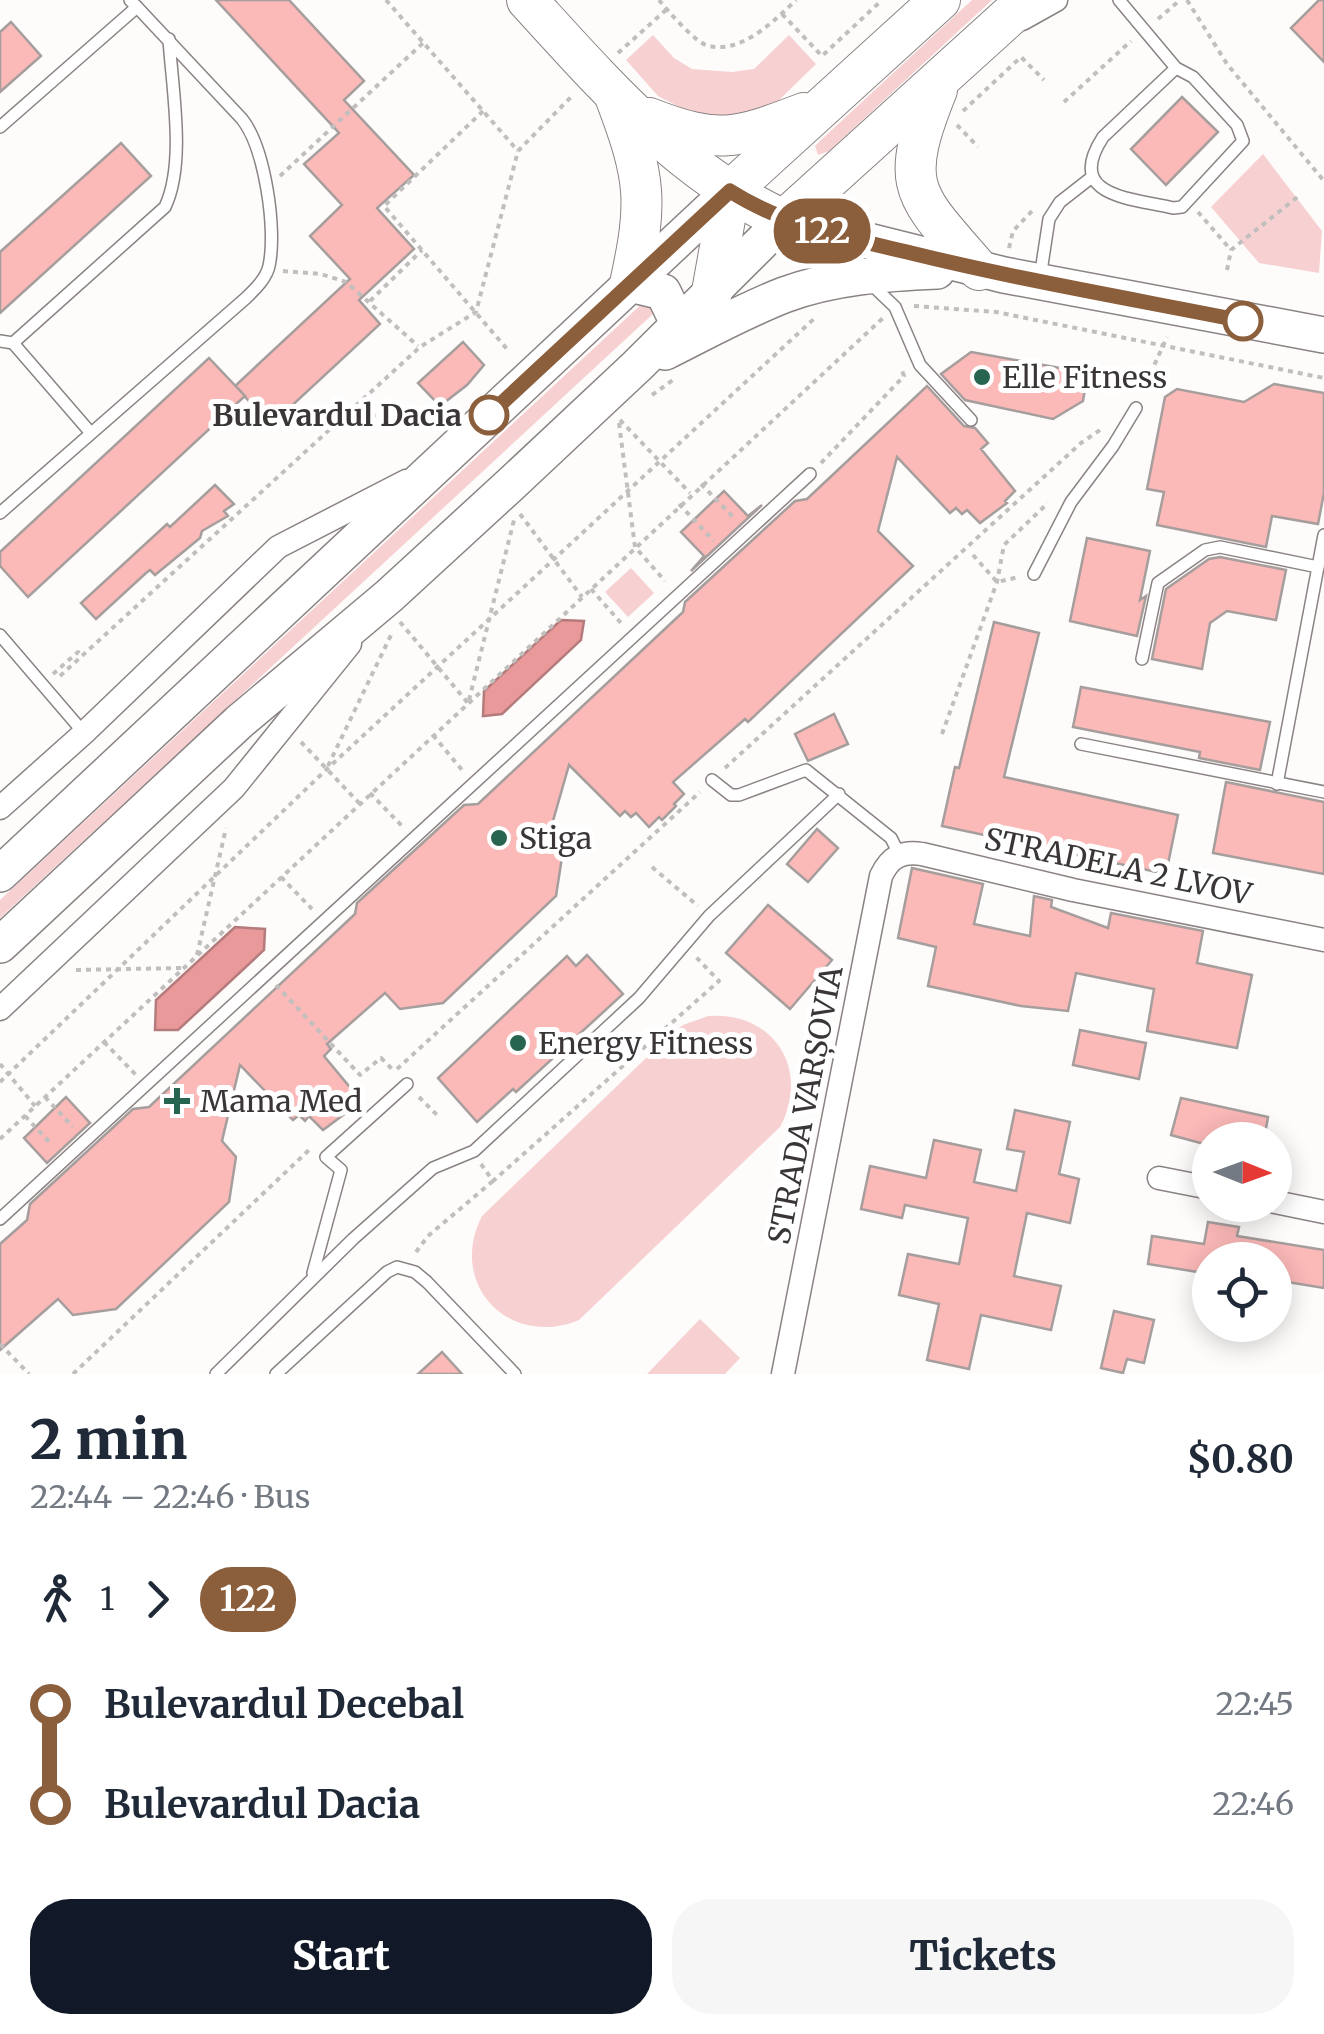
<!DOCTYPE html>
<meta charset="utf-8">
<style>
body{margin:0;font-family:Merriweather,serif;background:#f6f6f7;color:#1f2937;height:100vh;display:flex;flex-direction:column;font-size:38px;white-space:nowrap}
*{box-sizing:border-box;margin:0}
p{font-size:32px;color:#747a83}
.icon{flex:none;width:55px;height:55px;fill:none;stroke:currentColor;stroke-width:2;stroke-linecap:round;stroke-linejoin:round}
.map{position:relative;height:1374px;overflow:hidden}
.sheet{display:flex;flex-direction:column;background:#fff;flex:1}
.sheet>*{flex:none}
.badge{padding:0 20px;border-radius:32px;font-size:35px;line-height:65px}
.needle{width:65px;rotate:91deg}
.tools{position:absolute;left:1192px;top:1122px;display:grid;gap:20px}
.tools a{display:grid;place-items:center;width:100px;height:100px;border-radius:50%;background:#fff;box-shadow:0 5px 25px #0003;font-size:50px}
.map>.badge{position:absolute;translate:-50% -50%;box-shadow:0 0 0 5px #fff}
.legs{display:flex;align-items:center;gap:15px;height:110px;padding:0 30px;font-size:32px}
.legs p{margin-inline-start:auto}
.head{display:flex;align-items:center;justify-content:space-between;height:170px;padding:0 30px}
h1{font-size:55px;font-weight:800;line-height:75px}
.button{display:flex;gap:20px;margin-top:auto;padding:20px 30px}
.button a{flex:1;height:115px;border-radius:40px;background:#111827;color:#fff;font-size:40px;font-weight:800;line-height:115px;text-align:center}
.button a+a{background:#f6f6f7;color:#1f2937}
ul{padding:0 30px;list-style:none}
li{display:flex;align-items:center;gap:35px;height:100px;font-size:38px}
li i{display:grid;place-items:center;width:15px;height:100%;margin:0 12px;background:currentColor}
li i::after{content:'';width:25px;height:25px;margin:-12px;border:8px solid;border-radius:50%;background:#fff}
li p{margin-inline-start:auto}
li:first-child i{background:linear-gradient(#0000 50%,currentColor 0)}
li:last-child i{background:linear-gradient(currentColor 50%,#0000 0)}
.map>svg:first-child{display:block}
.green{fill:#f7d1d1}
.water{fill:#e9999a;stroke:#b47b7c;stroke-width:2.5}
.building{fill:#fbb9b8;stroke:#a59e9d;stroke-width:2.5}
.lines{fill:none;stroke-linecap:round;stroke-linejoin:round}
.lane-casing{stroke:#8b8383;stroke-width:14}
.street-casing{stroke:#8b8383;stroke-width:25}
.primary-casing{stroke:#8b8383;stroke-width:38}
.highway-casing{stroke:#8b8383;stroke-width:42}
.path{stroke:#c1bebe;stroke-width:4;stroke-dasharray:5 5;stroke-linecap:butt}
.lane{stroke:#fff;stroke-width:11}
.street{stroke:#fff;stroke-width:22}
.primary{stroke:#fff;stroke-width:35}
.highway{stroke:#fff;stroke-width:40}
.line-1-casing{stroke:#fff;stroke-width:22}
.line-1{stroke:#8b5e3c;stroke-width:15}
.stop-1-dot{fill:#fff;stroke:#8b5e3c;stroke-width:5}
.poi-dot{fill:#276551;stroke:#fff;stroke-width:4}
.labels{text-anchor:middle;dominant-baseline:central;stroke-width:10;stroke-linejoin:round;paint-order:stroke}
.poi-label{font-size:30px;fill:#3a3636;stroke:#fff;text-anchor:start}
.stop-label{font-size:30px;font-weight:bold;fill:#3a3636;stroke:#fff;text-anchor:end}
.street-label{font-size:30px;fill:#3a3636;stroke:#fff}
</style>
<div class="map">
<svg width="1324" height="1374" viewBox="0 0 1324 1374">
<rect width="100%" height="100%" fill="#fefbfb"/>
<g class="green">
<polygon points="972,0 992,0 829,151 818,155 815,146 821,140"/>
<polygon points="653,35 674,58 692,69 732,72 754,69 789,35 816,64 773,106 753,114 701,118 658,96 626,60"/>
<polygon points="1263,154 1322,231 1319,273 1259,263 1211,207"/>
<polygon points="647,299 654,313 0,918 0,900"/>
<polygon points="631,568 654,593 628,617 605,592"/>
<path d="M 708,1016 C 773,1011 811,1069 780,1127 L 579,1320 C 509,1349 447,1284 482,1216 L 672,1033 L 683,1025 Z"/>
<polygon points="700,1319 740,1358 725,1374 647,1374"/>
</g>
<g class="water">
<polygon points="561,620 584,621 581,640 502,714 483,716 484,691"/>
<polygon points="235,927 265,929 264,950 178,1030 155,1030 156,1000"/>
</g>
<g class="building">
<polygon points="216,0 289,0 364,81 344,100 414,175 377,208 414,249 359,300 380,324 271,425 235,386 350,279 310,236 342,205 304,164 339,133"/>
<polygon points="1319,0 1324,0 1324,62 1291,28"/>
<polygon points="11,22 41,56 0,92 0,32"/>
<polygon points="1182,97 1218,132 1166,185 1131,149"/>
<polygon points="121,143 151,176 0,313 0,252"/>
<polygon points="463,342 484,365 467,385 440,406 418,383"/>
<polygon points="971,352 1088,373 1083,401 1053,419 965,400 941,374"/>
<polygon points="209,358 245,396 28,597 0,566 0,552"/>
<polygon points="1274,384 1324,393 1324,493 1318,524 1272,516 1266,547 1157,525 1164,492 1147,489 1165,397 1177,389 1244,402"/>
<polygon points="927,386 964,426 975,428 988,443 981,449 1015,491 1005,501 1007,503 980,523 967,510 962,514 956,508 950,513 897,457 878,531 913,566 748,722 745,719 673,782 684,794 674,804 676,806 662,820 659,817 649,827 636,813 631,817 625,811 620,816 569,765 549,835 563,851 556,896 443,1003 400,1009 385,993 327,1044 331,1049 324,1056 358,1097 348,1107 350,1110 323,1130 309,1116 305,1121 299,1115 293,1120 240,1065 222,1141 236,1157 229,1202 116,1309 73,1315 58,1299 0,1350 0,1244 27,1220 30,1204 133,1109 149,1107 355,914 357,903 464,805 478,804 683,612 685,602 795,501 807,499"/>
<polygon points="215,485 234,504 224,511 228,516 202,531 200,538 155,575 150,570 146,573 96,619 81,603 167,524 170,527"/>
<polygon points="724,491 748,516 762,505 691,571 704,556 681,532"/>
<polygon points="1087,538 1150,551 1140,600 1146,596 1137,636 1070,621"/>
<polygon points="1220,557 1286,570 1276,620 1227,611 1210,623 1202,669 1152,659 1166,589 1209,559"/>
<polygon points="994,622 1039,633 1004,777 1178,815 1166,874 942,826 955,767 959,768"/>
<polygon points="1081,687 1270,722 1260,770 1199,758 1200,752 1073,727"/>
<polygon points="834,714 848,744 808,761 795,734"/>
<polygon points="1226,782 1324,802 1324,874 1213,853"/>
<polygon points="817,829 838,848 808,882 787,864"/>
<polygon points="912,868 983,884 974,924 1030,936 1034,896 1052,900 1051,907 1108,928 1111,913 1203,931 1197,963 1252,975 1237,1048 1147,1031 1154,989 1076,973 1068,1011 1021,1006 928,986 936,947 898,938"/>
<polygon points="768,905 832,960 790,1009 726,953"/>
<polygon points="587,955 623,994 516,1092 513,1089 477,1122 438,1078 567,956 576,966"/>
<polygon points="1080,1030 1146,1043 1139,1079 1073,1065"/>
<polygon points="66,1097 90,1123 47,1163 24,1138"/>
<polygon points="1181,1098 1268,1117 1264,1140 1205,1140 1204,1144 1171,1135"/>
<polygon points="1015,1110 1070,1122 1059,1174 1079,1179 1070,1223 1027,1213 1014,1276 1061,1286 1051,1330 981,1315 969,1369 927,1360 939,1304 899,1295 908,1254 959,1264 968,1218 905,1205 902,1218 861,1209 870,1166 926,1178 934,1140 981,1150 974,1182 1016,1191 1024,1152 1007,1149"/>
<polygon points="1208,1222 1239,1227 1237,1236 1324,1250 1324,1288 1275,1280 1275,1260 1210,1260 1210,1274 1148,1264 1152,1236 1204,1244"/>
<polygon points="1114,1311 1154,1320 1144,1363 1127,1359 1123,1373 1101,1368"/>
<polygon points="442,1352 462,1374 418,1374"/>
</g>
<g class="lines">
<g class="lane-casing">
<g id="lane">
<path d="M 1119,0 L 1176,68 L 1193,77 L 1237,125 L 1243,141 L 1182,207 L 1173,208 C 1131,198 1064,197 1103,137 L 1176,68"/>
<polyline points="0,127 137,7 130,0"/>
<polyline points="1040,278 1049,219 1060,202 1092,177"/>
<polyline points="871,284 895,307 920,365 971,420"/>
<polyline points="0,341 13,343 90,432"/>
<path d="M 13,343 L 165,207 C 186,163 172,88 169,39"/>
<path d="M 0,513 L 246,298 C 255,289 266,279 269,266 C 277,230 265,148 242,119 L 137,7"/>
<polyline points="1034,574 1071,502 1113,446 1136,408"/>
<polyline points="0,635 84,733"/>
<polyline points="1142,659 1158,583 1205,550 1220,547 1318,567"/>
<polyline points="1081,744 1324,792"/>
<polyline points="712,780 731,795 739,795 806,770 891,838 899,854"/>
<polyline points="1277,784 1324,535"/>
<polyline points="0,1219 810,474"/>
<polyline points="313,1273 341,1170 326,1157 407,1084"/>
<polyline points="216,1374 353,1239 433,1168 474,1151 639,998 709,916 839,794"/>
<polyline points="276,1374 387,1272 397,1267 415,1272 427,1282 515,1374"/>
</g>
</g>
<g class="street-casing">
<g id="street">
<polyline points="1022,19 1056,0"/>
<polyline points="0,808 84,733 278,547 406,481"/>
<polyline points="0,1009 234,788 350,644"/>
<polyline points="1159,1178 1210,1188"/>
<polyline points="1275,1202 1324,1212"/>
<path d="M 783,1374 L 881,876 C 890,857 901,851 922,854 L 1073,890 L 1324,940"/>
</g>
</g>
<g class="primary-casing">
<g id="primary">
<polyline points="630,284 663,292 679,325"/>
<path d="M 665,352 C 705,332 743,311 784,295 C 832,277 887,273 937,271"/>
<polyline points="0,874 730,191"/>
<polyline points="0,945 239,722 389,596 510,485 637,366 784,220 1004,275 1324,335"/>
</g>
</g>
<g class="highway-casing">
<g id="highway">
<path d="M 527,0 C 602,82 681,174 784,220 L 1027,0"/>
<path d="M 937,90 C 897,189 914,194 979,270"/>
<path d="M 616,99 C 646,179 648,201 630,284"/>
<path d="M 649,118 C 719,145 736,139 804,113"/>
<polyline points="730,191 940,0"/>
<polyline points="712,292 730,191"/>
</g>
</g>
<g class="path">
<polyline points="386,0 518,151"/>
<path d="M 659,0 C 668,11 693,40 706,45 C 740,56 774,21 796,0"/>
<polyline points="1187,0 1227,64 1324,181"/>
<polyline points="782,14 822,56 882,0"/>
<polyline points="1158,19 1180,0"/>
<polyline points="618,53 667,9"/>
<polyline points="1064,102 1131,41"/>
<polyline points="483,111 384,206 507,349"/>
<polyline points="963,111 1021,57 1044,80"/>
<polyline points="957,125 978,147"/>
<polyline points="280,176 423,43"/>
<polyline points="1198,212 1231,250"/>
<polyline points="1009,248 1013,231 1032,211"/>
<polyline points="1227,270 1231,250 1300,195"/>
<polyline points="283,271 321,274 346,282 418,346"/>
<polyline points="370,301 422,250"/>
<polyline points="914,306 996,312 1324,378"/>
<polyline points="1142,392 1167,337"/>
<polyline points="652,395 673,380"/>
<polyline points="341,419 449,407"/>
<polyline points="620,420 690,493"/>
<polyline points="619,423 635,547 665,581"/>
<polyline points="821,463 904,376 902,371"/>
<polyline points="701,484 736,520"/>
<polyline points="679,504 714,541"/>
<polyline points="520,514 582,597"/>
<polyline points="973,555 997,582 1019,577"/>
<polyline points="591,589 621,623"/>
<polyline points="400,622 468,703"/>
<polyline points="53,674 78,652 82,656"/>
<polyline points="60,676 420,347 476,312 518,151 571,97"/>
<polyline points="469,700 514,520"/>
<polyline points="942,734 997,582 1004,545 1048,503"/>
<polyline points="433,735 462,770"/>
<polyline points="301,742 360,804"/>
<polyline points="328,766 391,635"/>
<polyline points="725,768 1081,443 1100,430"/>
<polyline points="370,793 402,826"/>
<polyline points="652,867 698,906"/>
<polyline points="281,877 312,909"/>
<polyline points="197,955 226,828"/>
<polyline points="76,970 181,968"/>
<polyline points="276,985 360,1075 381,1058 395,1072"/>
<polyline points="104,1042 136,1075"/>
<polyline points="0,1064 35,1106"/>
<polyline points="397,1069 700,792"/>
<polyline points="0,1082 327,769 817,316"/>
<polyline points="45,1097 73,1127"/>
<polyline points="419,1097 440,1118"/>
<polyline points="25,1116 52,1145"/>
<polyline points="0,1139 883,318"/>
<polyline points="481,1164 493,1181 719,981 696,957"/>
<polyline points="416,1252 428,1236 493,1181"/>
<polyline points="0,1344 29,1374"/>
<polyline points="73,1374 309,1150"/>
</g>
<use href="#lane" class="lane"/>
<use href="#street" class="street"/>
<use href="#primary" class="primary"/>
<use href="#highway" class="highway"/>
</g>
<g class="lines">
<g class="line-1-casing">
<path id="line-1" d="M 489,415 L 730,191 C 785,226 848,238 911,253 C 1021,280 1132,299 1243,321"/>
</g>
<use href="#line-1" class="line-1"/>
</g>
<g class="stop-1-dot">
<circle cx="1243" cy="321" r="18"/>
<circle cx="489" cy="415" r="18"/>
</g>
<g class="poi-dot">
<circle cx="982" cy="377" r="10"/>
<circle cx="499" cy="838" r="10"/>
<circle cx="518" cy="1043" r="10"/>
<path d="M172 1086h10v10h10v10h-10v10h-10v-10h-10v-10h10z"/>
</g>
<g class="labels">
<g class="poi-label">
<text x="1002" y="377">Elle Fitness</text>
<text x="519" y="838">Stiga</text>
<text x="538" y="1043">Energy Fitness</text>
<text x="200" y="1101">Mama Med</text>
</g>
<g class="stop-label">
<text x="462" y="415">Bulevardul Dacia</text>
</g>
<g class="street-label">
<text transform="translate(1118 866) rotate(12)">STRADELA 2 LVOV</text>
<text transform="translate(805 1105) rotate(-79)">STRADA VARȘOVIA</text>
</g>
</g>
</svg>
<div class="tools">
<a><svg class="needle" viewBox="-14 -14 28 28"><path d="M0-13l5 13h-10z" fill="#e53935"/><path d="M0 13l5-13h-10z" fill="#747a83"/></svg></a>
<a><svg class="icon" aria-label="locate" viewBox="0 0 24 24"><circle cx="12" cy="12" r="6"/><path d="M12 2v4M12 18v4M2 12h4M18 12h4"/></svg></a>
</div>
<b class="badge" style="left:822px;top:231px;background:#8b5e3c;color:#fff">122</b>
</div>
<section class="sheet">
<div class="head"><div><h1>2 min</h1><p>22:44 – 22:46 · Bus</p></div><b>$0.80</b></div>
<div class="legs"><svg class="icon" aria-label="walk" viewBox="0 0 24 24"><circle cx="13" cy="4" r="2"/><path d="M13 8l-2 6 4 7M11 14l-3 7M7 12l3-4h3l4 4"/></svg>1<svg class="icon" aria-label="forward" viewBox="0 0 24 24"><path d="M9 5l7 7-7 7"/></svg><b class="badge" style="background:#8b5e3c;color:#fff">122</b></div>
<ul>
<li><i style="color:#8b5e3c"></i><b>Bulevardul Decebal</b><p>22:45</p></li>
<li><i style="color:#8b5e3c"></i><b>Bulevardul Dacia</b><p>22:46</p></li>
</ul>
<div class="button"><a>Start</a><a>Tickets</a></div>
</section>
